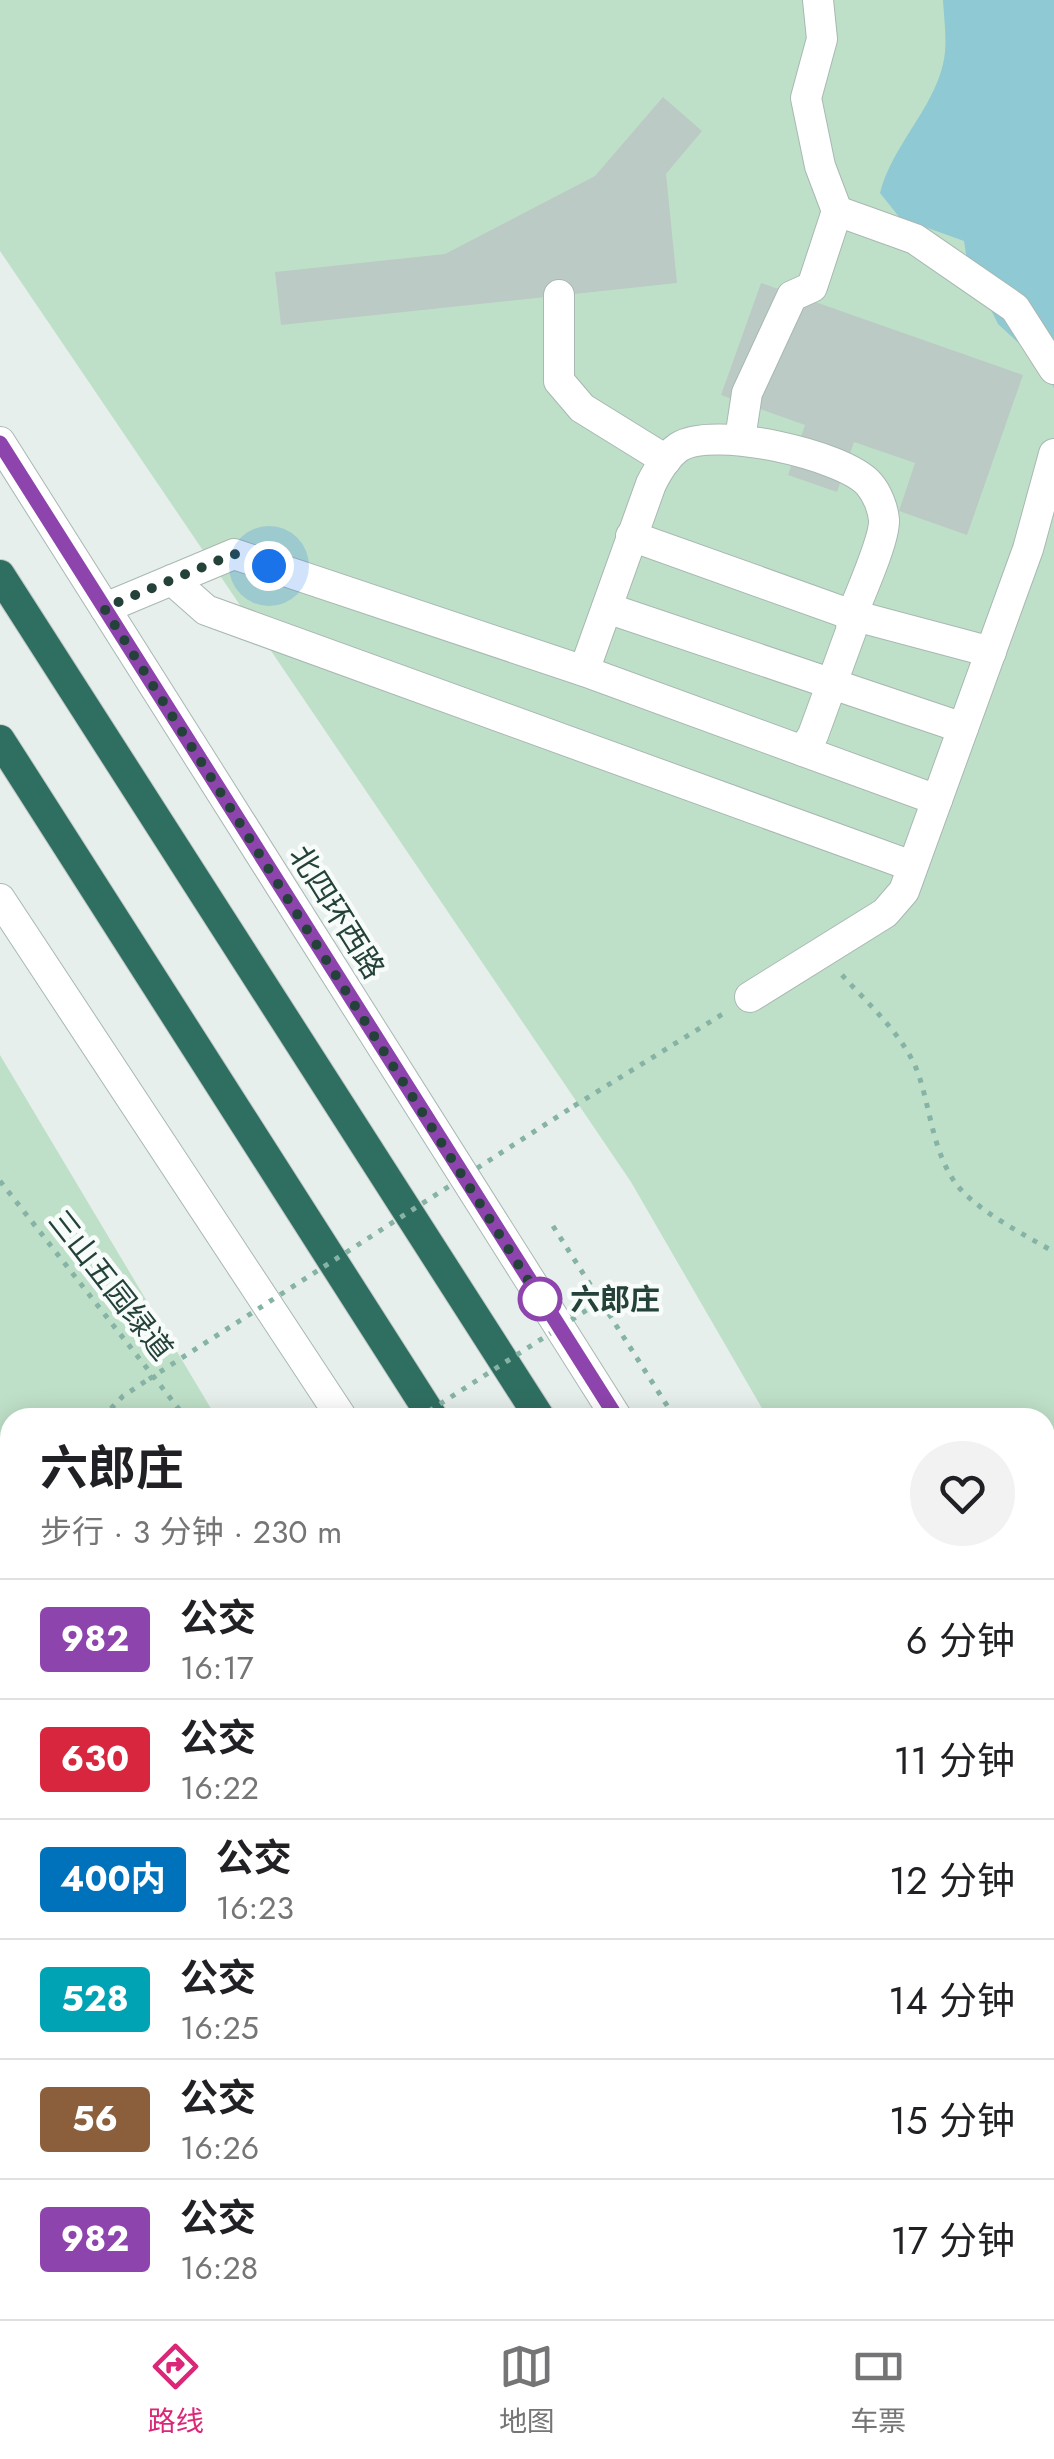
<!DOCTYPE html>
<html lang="zh">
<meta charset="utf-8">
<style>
body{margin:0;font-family:Jost,"Noto Sans SC",sans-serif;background:#f2f2f2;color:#202124;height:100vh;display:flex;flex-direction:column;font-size:38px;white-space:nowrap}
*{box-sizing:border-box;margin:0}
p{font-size:32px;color:#757577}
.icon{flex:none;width:55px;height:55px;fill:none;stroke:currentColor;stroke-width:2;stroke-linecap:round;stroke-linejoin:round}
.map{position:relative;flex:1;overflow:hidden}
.sheet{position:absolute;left:0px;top:1408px;width:1055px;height:912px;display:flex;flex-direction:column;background:#fff;border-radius:30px 30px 0 0;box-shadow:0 5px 25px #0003}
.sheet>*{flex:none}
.badge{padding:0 20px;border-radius:8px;font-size:35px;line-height:65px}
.you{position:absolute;width:50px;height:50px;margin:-25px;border:8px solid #fff;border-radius:50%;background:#1a73e8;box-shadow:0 0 0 15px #1a73e833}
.map>.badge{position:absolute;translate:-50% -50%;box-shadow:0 0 0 5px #fff}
.round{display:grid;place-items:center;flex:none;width:105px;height:105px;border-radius:52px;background:#f2f2f2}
.summary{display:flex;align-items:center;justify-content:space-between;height:170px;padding:0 40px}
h1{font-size:48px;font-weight:700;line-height:75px}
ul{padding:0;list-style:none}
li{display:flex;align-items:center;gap:30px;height:120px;padding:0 40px;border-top:2px solid #e0e0e0}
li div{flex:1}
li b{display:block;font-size:38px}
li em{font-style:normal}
li .badge{min-width:110px;font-weight:700;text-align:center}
.tabs{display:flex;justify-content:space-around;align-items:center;height:140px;border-top:2px solid #e0e0e0;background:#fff;font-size:28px;color:#757577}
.tabs a{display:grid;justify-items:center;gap:5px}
.tabs .current{color:#db2777}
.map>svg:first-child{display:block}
.green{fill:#bfe0c8}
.water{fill:#8ec9d4}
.building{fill:#bbcac4}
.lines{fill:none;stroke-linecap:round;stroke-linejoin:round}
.minor-casing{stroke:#a8b8b2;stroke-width:32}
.highway-casing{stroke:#c2cac8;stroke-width:32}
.path{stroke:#86b3a5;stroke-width:5;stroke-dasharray:5 8;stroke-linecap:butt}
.minor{stroke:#fff;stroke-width:30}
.highway{stroke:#2f6f62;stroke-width:30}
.path-bridge{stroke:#86b3a5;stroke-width:5;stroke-dasharray:5 8;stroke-linecap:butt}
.line-casing{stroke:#fff;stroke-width:22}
.line{stroke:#8e44ad;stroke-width:15}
.walk{stroke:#24423a;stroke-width:10;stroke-dasharray:0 18}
.stop-dot{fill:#fff;stroke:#8e44ad;stroke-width:5}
.labels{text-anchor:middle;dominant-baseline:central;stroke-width:9;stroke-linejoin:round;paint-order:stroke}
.street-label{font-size:30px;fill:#24423a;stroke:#f7fbf9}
.stop-label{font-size:30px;font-weight:bold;fill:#24423a;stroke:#f7fbf9;text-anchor:start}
</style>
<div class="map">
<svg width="1054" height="2319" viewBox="0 0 1054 2319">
<rect width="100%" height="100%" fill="#e6efeb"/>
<g class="green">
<polygon points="0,0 1054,0 1054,1912 1045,1896 1045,1418 767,1417 631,1182 0,251"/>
<polygon points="0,1055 216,1417 10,1418 10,1688 0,1670"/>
<polygon points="10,2002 10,2248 0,2244 0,2026"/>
<polygon points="148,2310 746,2310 752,2319 168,2319"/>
</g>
<path class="water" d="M 943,0 L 1054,0 L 1054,388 L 1049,377 L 1027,351 L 998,324 L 990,308 L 971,286 L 964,241 L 900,218 L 880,193 C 892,146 933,109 943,64 C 948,44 944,20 943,0 Z"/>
<g class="building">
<polygon points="663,97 702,131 666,174 677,283 281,325 275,272 445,254 595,176"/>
<polygon points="761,283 1023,375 967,535 899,511 915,463 854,442 837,492 788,475 805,425 721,395"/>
</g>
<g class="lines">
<g class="minor-casing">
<g id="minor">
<polyline points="818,0 822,39 806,98 820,166 837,211"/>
<polyline points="559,295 559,381 582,408 666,460"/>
<polyline points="740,439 747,393 792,296 812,287 837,211 915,239 1015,308 1054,369"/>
<polyline points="0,442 617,1418"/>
<polyline points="631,536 852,615 851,631 813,735 803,751"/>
<polyline points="172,580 206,610 912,866"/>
<polyline points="105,608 234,554 584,671 937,800"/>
<polyline points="607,608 963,728"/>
<path d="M 584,671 L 651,484 C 658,470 666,456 679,447 C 713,425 844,455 869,484 C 877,493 883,508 884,520 C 885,539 860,594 852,615 L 991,652"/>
<polyline points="0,899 342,1418"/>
<polyline points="750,997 885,913 904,891 1028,549 1054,454"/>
<polyline points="1045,2086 1054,2101"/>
<polyline points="886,2310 890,2319"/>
<polyline points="914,2310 920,2319"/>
</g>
</g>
<g class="highway-casing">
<g id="highway">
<polyline points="0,575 540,1418"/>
<polyline points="0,740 433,1418"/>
<polyline points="1045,2205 1054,2219"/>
<polyline points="1007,2310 1013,2319"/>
</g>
</g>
<g class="path">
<path d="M 842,975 C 870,1006 908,1039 920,1079 C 931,1114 933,1149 954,1181 C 973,1209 1025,1235 1054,1252"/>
<polyline points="574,1106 726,1012"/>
<polyline points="0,1181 186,1418"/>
<polyline points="553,1226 668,1407"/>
<polyline points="281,1411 285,1418"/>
<polyline points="102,1418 123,1396 149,1379"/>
<polyline points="578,2310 583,2319"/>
<polyline points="690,2310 695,2319"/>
</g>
<use href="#minor" class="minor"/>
<use href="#highway" class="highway"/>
<g class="path-bridge">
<polyline points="149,1379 574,1106"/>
<polyline points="418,1418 601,1301"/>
</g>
</g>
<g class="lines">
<g class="line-casing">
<polyline id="line" points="0,443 617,1418"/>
</g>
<use href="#line" class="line"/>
<polyline class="walk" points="269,566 234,554 104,608 540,1299"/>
</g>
<circle class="stop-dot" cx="540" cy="1299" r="20"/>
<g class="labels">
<g class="street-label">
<text transform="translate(337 912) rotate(58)">北四环西路</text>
<text transform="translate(111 1285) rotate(52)">三山五园绿道</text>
</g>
<g class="stop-label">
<text x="570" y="1299">六郎庄</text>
</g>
</g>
</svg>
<div class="you" style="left:269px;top:566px"></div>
<section class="sheet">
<div class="summary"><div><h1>六郎庄</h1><p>步行 · 3 分钟 · 230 m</p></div><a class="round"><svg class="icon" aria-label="heart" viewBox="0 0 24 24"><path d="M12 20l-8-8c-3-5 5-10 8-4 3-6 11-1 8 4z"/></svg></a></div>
<ul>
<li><span class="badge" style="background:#8e44ad;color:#fff">982</span><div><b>公交</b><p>16:17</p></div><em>6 分钟</em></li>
<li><span class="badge" style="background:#d7263d;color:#fff">630</span><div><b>公交</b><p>16:22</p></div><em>11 分钟</em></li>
<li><span class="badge" style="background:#0072bc;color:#fff">400内</span><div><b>公交</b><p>16:23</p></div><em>12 分钟</em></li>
<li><span class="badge" style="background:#00a3b4;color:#fff">528</span><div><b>公交</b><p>16:25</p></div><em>14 分钟</em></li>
<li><span class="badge" style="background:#8b5e3c;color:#fff">56</span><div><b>公交</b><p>16:26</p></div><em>15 分钟</em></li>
<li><span class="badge" style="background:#8e44ad;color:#fff">982</span><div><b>公交</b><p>16:28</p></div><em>17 分钟</em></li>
</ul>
</section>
</div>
<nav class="tabs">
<a class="current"><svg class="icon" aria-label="directions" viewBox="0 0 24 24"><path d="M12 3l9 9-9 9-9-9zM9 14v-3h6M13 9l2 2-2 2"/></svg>路线</a>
<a><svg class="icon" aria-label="map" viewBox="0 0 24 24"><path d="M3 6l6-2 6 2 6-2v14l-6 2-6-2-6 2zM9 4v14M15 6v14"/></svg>地图</a>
<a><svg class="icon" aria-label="tickets" viewBox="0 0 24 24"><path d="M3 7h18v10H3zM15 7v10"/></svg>车票</a>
</nav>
